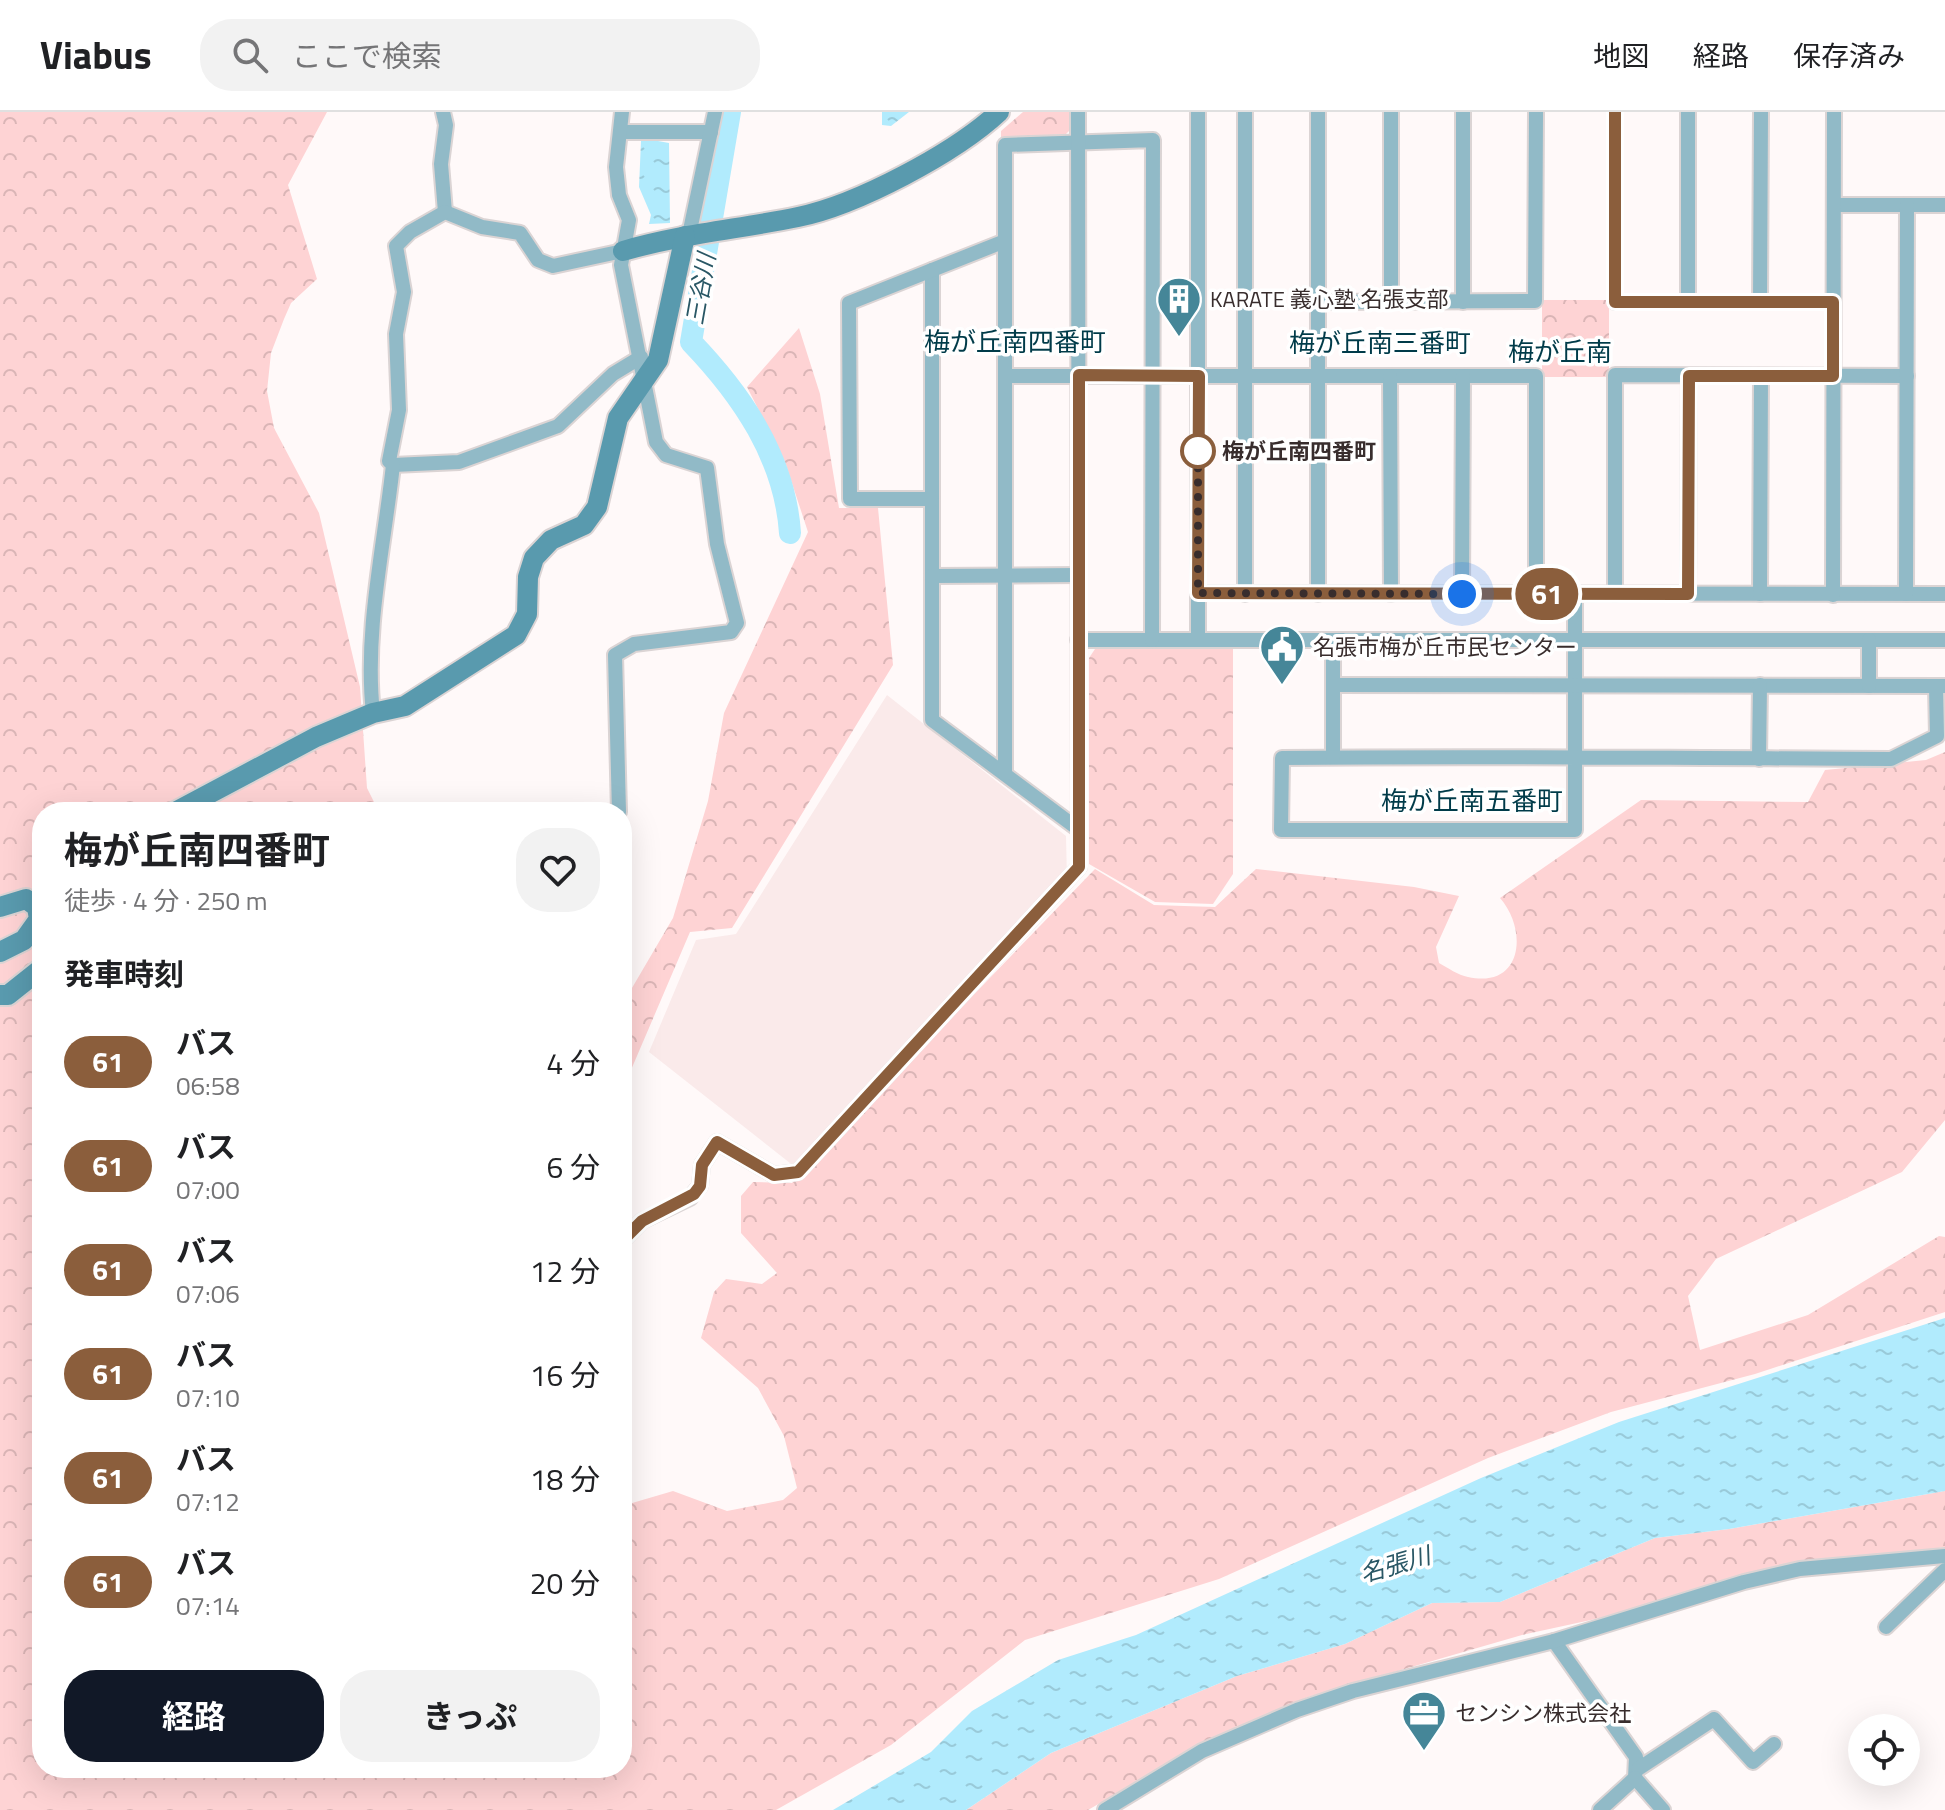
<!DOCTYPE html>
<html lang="ja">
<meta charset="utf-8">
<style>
body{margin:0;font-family:"Titillium Web","Noto Sans JP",sans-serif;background:#f2f2f2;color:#202124;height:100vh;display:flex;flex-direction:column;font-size:30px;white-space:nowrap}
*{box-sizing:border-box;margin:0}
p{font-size:26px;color:#757577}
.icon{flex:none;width:44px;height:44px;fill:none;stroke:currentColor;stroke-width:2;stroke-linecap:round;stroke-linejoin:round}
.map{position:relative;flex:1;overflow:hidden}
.details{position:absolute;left:32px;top:690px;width:600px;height:976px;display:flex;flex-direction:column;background:#fff;border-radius:32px;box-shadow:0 8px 32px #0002}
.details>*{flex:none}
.badge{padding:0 16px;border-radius:26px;font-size:28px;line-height:52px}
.controls{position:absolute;left:1848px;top:1602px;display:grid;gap:16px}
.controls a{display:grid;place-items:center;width:72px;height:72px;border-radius:50%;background:#fff;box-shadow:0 8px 32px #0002;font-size:40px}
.you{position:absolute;width:40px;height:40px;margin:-20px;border:6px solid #fff;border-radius:50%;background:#1a73e8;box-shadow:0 0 0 12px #1a73e833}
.map>.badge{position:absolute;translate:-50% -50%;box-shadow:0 0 0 4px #fff}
h2{padding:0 32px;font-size:30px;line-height:72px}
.round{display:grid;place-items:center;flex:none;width:84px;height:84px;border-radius:32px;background:#f2f2f2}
.summary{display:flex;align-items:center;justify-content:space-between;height:136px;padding:0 32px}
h1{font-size:38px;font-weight:700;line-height:60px}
.button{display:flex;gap:16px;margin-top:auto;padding:16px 32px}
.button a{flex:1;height:92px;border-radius:32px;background:#111827;color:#fff;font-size:32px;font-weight:700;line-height:92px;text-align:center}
.button a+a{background:#f2f2f2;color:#202124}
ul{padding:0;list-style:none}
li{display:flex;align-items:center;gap:24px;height:104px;padding:0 32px}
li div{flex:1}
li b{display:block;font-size:30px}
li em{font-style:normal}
li .badge{min-width:88px;font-weight:700;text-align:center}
header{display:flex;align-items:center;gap:48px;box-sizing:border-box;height:112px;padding:0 40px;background:#fff;border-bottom:2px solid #e0e0e0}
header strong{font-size:38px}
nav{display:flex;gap:44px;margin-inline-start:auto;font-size:28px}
.search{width:560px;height:72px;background:#f2f2f2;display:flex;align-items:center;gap:20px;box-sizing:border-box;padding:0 28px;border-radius:32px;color:#757577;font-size:30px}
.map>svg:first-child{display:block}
.built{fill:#faeaea}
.forest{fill:url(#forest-crowns)}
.water{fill:url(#water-ripples)}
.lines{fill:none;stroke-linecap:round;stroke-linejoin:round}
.river{stroke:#b1ebfd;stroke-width:22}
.street-casing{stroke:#dbd4d4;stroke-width:18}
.secondary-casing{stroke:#dbd4d4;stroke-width:24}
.street{stroke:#91bac7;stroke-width:14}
.secondary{stroke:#599aae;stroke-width:20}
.line-casing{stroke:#fff;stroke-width:18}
.line{stroke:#8b5e3c;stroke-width:12}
.walk{stroke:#382d2d;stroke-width:8;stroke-dasharray:0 14.4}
.stop-dot{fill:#fff;stroke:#8b5e3c;stroke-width:4}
.labels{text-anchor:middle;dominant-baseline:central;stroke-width:7;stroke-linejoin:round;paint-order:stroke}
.poi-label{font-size:22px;fill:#382d2d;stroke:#fff;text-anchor:start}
.stop-label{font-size:22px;font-weight:bold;fill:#382d2d;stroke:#fff;text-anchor:start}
.water-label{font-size:24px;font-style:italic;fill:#295765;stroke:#fff}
.quarter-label{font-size:26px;fill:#003b49;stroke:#fff}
</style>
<header>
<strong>Viabus</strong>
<div class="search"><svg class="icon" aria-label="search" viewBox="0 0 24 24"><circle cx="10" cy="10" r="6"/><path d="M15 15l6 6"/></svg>ここで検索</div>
<nav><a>地図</a><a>経路</a><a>保存済み</a></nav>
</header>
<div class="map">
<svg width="1945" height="1698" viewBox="0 0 1945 1698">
<defs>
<pattern id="forest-crowns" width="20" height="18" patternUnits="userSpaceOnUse" patternTransform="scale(2)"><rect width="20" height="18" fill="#fed3d4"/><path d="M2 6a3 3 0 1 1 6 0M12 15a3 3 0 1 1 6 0" fill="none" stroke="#dab5b6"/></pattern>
<pattern id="water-ripples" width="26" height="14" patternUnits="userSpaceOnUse" patternTransform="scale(2)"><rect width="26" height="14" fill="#b1ebfd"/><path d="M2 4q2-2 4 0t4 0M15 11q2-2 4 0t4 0" fill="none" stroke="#99cad9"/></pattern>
</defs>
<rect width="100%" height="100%" fill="#fff9f9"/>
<polygon class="built" points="887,583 1066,724 1067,768 795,1055 649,940 696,828 736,822"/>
<g class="forest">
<path d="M 0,0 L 327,0 L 288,73 L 317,167 L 291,191 L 284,207 L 271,241 L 267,279 L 274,316 L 319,401 L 360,575 L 367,676 L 379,700 L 42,700 L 42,1656 L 622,1656 L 622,1394 L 673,1379 L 727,1399 L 783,1388 L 797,1376 L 784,1324 L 758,1276 L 701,1226 L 714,1180 L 726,1167 L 762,1172 L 777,1161 L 741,1121 L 741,1084 L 753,1070 L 792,1071 L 1095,757 L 1154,793 L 1215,795 L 1256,757 L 1414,775 L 1459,784 L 1436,835 L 1439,851 C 1448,856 1458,863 1468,865 C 1523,877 1528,818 1500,786 L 1641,688 L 1808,690 L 1825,658 L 1926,648 L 1945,640 L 1945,1008 L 1902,1060 L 1716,1147 L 1688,1184 L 1700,1238 L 1808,1203 L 1939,1124 L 1945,1125 L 1945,1200 L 1755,1262 L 1611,1300 L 1488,1346 L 1219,1467 L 1025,1528 L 891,1633 L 776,1698 L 0,1698 Z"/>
<polygon points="1023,0 1073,0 1073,15 1066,22 1001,27 1001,19"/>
<rect x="1542" y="188" width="67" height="77"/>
<polygon points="799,216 820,282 839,396 878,396 893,553 732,816 690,820 622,979 622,893 673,806 708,689 724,601 808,420 785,350 747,275"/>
<polygon points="1233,536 1233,762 1213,792 1155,790 1089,752 1089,546 1095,537"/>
<polygon points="1945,1379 1945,1435 1886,1444 1522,1523 1308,1585 1189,1640 1088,1698 966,1698 1051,1641 1237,1564 1345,1532 1432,1491 1500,1490 1655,1426 1729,1417"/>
</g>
<g class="water">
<polygon points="882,0 909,0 891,14 882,13"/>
<polygon points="647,27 669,31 670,111 649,112 651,103 639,75 641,29"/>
<polygon points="1945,1206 1945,1379 1729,1417 1655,1426 1500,1490 1432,1491 1345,1532 1237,1564 1051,1641 966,1698 833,1698 931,1640 972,1599 1058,1548 1136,1523 1481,1366 1619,1310"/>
</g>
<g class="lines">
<path class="river" d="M 730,0 L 691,230 C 742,283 785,346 790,421"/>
<g class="street-casing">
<g id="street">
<polyline points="443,0 446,13 441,52 445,100"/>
<polyline points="1198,0 1198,528"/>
<polyline points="1318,0 1318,482"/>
<polyline points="1615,0 1615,190 1833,190"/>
<polyline points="1688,0 1688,190"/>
<polyline points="621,20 711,20"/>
<polyline points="1834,93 1945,93"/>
<polyline points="445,100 482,115 520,121 538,148 553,154 623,139"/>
<polyline points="689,123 715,0"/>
<polyline points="932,158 932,608 1078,717"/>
<polyline points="1318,190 1535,189 1536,0"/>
<polyline points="1391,190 1391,0"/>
<polyline points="1463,190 1463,0"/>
<polyline points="1760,190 1761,0"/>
<polyline points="1005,264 1536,264 1536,482"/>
<polyline points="1390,264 1391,482"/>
<polyline points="393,353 459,350 558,314 613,262 641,245"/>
<polyline points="932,387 850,387 849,191 1005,129"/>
<polyline points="932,464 1078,463"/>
<polyline points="1198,481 1945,482"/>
<polyline points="1245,482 1245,0"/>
<polyline points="1462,482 1463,264"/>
<path d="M 1575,482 C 1575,561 1575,639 1575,718 L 1281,718 L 1282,646 C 1485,644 1688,646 1891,647 L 1937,624 L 1936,574"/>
<polyline points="1615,482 1615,263 1907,264"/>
<polyline points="1688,482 1689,264"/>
<polyline points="1760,482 1761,264"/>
<polyline points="1906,482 1907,93"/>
<polyline points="1833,483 1834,0"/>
<polyline points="1078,528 1945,528"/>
<polyline points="1333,573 1945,574"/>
<polyline points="1869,574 1869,528"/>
<path d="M 373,601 C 364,520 384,435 393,353 L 389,349 L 399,298 L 396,222 L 404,180 L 396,134 L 410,120 L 445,100"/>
<polyline points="1333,645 1333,528"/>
<polyline points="1759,647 1760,573"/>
<polyline points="1005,662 1005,33 1153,28 1152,528"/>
<polyline points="619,700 615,543 634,532 731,520 737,511 717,432 707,356 666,343 656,330 621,153 629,108 619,83 616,55 622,0"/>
<polyline points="622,1129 642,1109 690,1086 700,1074 702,1053 717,1030 774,1063 798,1060 1079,755 1078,0"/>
<polyline points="1886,1515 1945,1458"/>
<polyline points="1554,1529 1636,1645 1635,1666 1600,1698"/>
<polyline points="1638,1657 1714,1607 1753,1650 1774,1632"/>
<polyline points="1635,1666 1663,1698"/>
<polyline points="1105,1698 1202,1639 1297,1598 1353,1579 1554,1529 1744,1470 1800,1457 1945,1444"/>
</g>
</g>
<g class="secondary-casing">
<g id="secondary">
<path d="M 623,139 C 681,122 740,117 798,105 C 857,93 955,41 999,0"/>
<polyline points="175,700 316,625 373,601 405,594 516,523 527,502 528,465 534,446 551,428 584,413 597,395 618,306 658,248 685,124"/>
<polyline points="0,795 26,787 37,795 39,807 24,828 0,840"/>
<polyline points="0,883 8,883 42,856"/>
</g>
</g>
<use href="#street" class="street"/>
<use href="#secondary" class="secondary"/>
</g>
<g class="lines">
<g class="line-casing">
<polyline id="line" points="622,1129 642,1109 694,1082 700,1074 702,1053 717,1030 774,1063 798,1060 1079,755 1079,263 1199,264 1198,481 1688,482 1689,264 1833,264 1833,190 1615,190 1615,0"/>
</g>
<use href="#line" class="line"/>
<polyline class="walk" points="1198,339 1198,326 1198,481 1462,482"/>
</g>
<defs>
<g id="building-pin" transform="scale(2.3)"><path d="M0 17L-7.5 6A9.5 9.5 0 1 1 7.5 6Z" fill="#458698" stroke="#fff"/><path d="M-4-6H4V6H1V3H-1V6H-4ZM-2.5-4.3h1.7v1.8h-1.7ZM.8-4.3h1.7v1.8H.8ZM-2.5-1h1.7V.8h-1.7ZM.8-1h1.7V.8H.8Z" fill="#fff"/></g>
<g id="civic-pin" transform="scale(2.3)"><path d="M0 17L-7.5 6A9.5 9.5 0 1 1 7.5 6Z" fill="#458698" stroke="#fff"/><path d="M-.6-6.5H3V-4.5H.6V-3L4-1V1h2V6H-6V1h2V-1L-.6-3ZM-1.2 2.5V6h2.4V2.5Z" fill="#fff"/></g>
<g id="office-pin" transform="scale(2.3)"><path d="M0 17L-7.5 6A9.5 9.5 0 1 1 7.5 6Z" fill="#458698" stroke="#fff"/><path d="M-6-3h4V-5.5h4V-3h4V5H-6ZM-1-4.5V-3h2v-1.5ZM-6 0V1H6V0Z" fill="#fff"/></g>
</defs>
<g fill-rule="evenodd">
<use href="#building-pin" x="1179" y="187"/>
<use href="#civic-pin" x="1282" y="535"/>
<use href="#office-pin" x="1424" y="1601"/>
</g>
<circle class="stop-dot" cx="1198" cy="339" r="16"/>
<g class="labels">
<g class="poi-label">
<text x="1210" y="187">KARATE 義心塾 名張支部</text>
<text x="1313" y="535">名張市梅が丘市民センター</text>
<text x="1455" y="1601">センシン株式会社</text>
</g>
<g class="stop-label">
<text x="1222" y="339">梅が丘南四番町</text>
</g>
<g class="water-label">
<text transform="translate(700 177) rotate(-80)">三谷川</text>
<text transform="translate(1395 1452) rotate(-16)">名張川</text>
</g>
<g class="quarter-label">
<text x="1015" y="229">梅が丘南四番町</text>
<text x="1380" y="230">梅が丘南三番町</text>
<text x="1560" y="239">梅が丘南</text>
<text x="1472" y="688">梅が丘南五番町</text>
</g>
</g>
</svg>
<div class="controls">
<a><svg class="icon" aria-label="locate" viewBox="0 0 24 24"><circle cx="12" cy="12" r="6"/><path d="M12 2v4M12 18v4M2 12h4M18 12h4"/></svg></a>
</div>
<div class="you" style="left:1462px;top:482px"></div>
<b class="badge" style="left:1547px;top:482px;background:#8b5e3c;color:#fff">61</b>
<section class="details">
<div class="summary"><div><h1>梅が丘南四番町</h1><p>徒歩 · 4 分 · 250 m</p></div><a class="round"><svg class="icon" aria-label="heart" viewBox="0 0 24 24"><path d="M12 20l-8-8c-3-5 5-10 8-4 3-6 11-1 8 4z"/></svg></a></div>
<h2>発車時刻</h2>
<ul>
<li><span class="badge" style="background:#8b5e3c;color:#fff">61</span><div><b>バス</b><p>06:58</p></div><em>4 分</em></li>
<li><span class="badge" style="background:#8b5e3c;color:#fff">61</span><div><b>バス</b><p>07:00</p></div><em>6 分</em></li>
<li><span class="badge" style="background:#8b5e3c;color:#fff">61</span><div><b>バス</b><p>07:06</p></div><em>12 分</em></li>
<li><span class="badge" style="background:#8b5e3c;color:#fff">61</span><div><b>バス</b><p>07:10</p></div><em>16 分</em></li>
<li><span class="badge" style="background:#8b5e3c;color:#fff">61</span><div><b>バス</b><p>07:12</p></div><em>18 分</em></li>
<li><span class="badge" style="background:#8b5e3c;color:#fff">61</span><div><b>バス</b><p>07:14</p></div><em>20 分</em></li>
</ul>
<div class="button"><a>経路</a><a>きっぷ</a></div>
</section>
</div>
